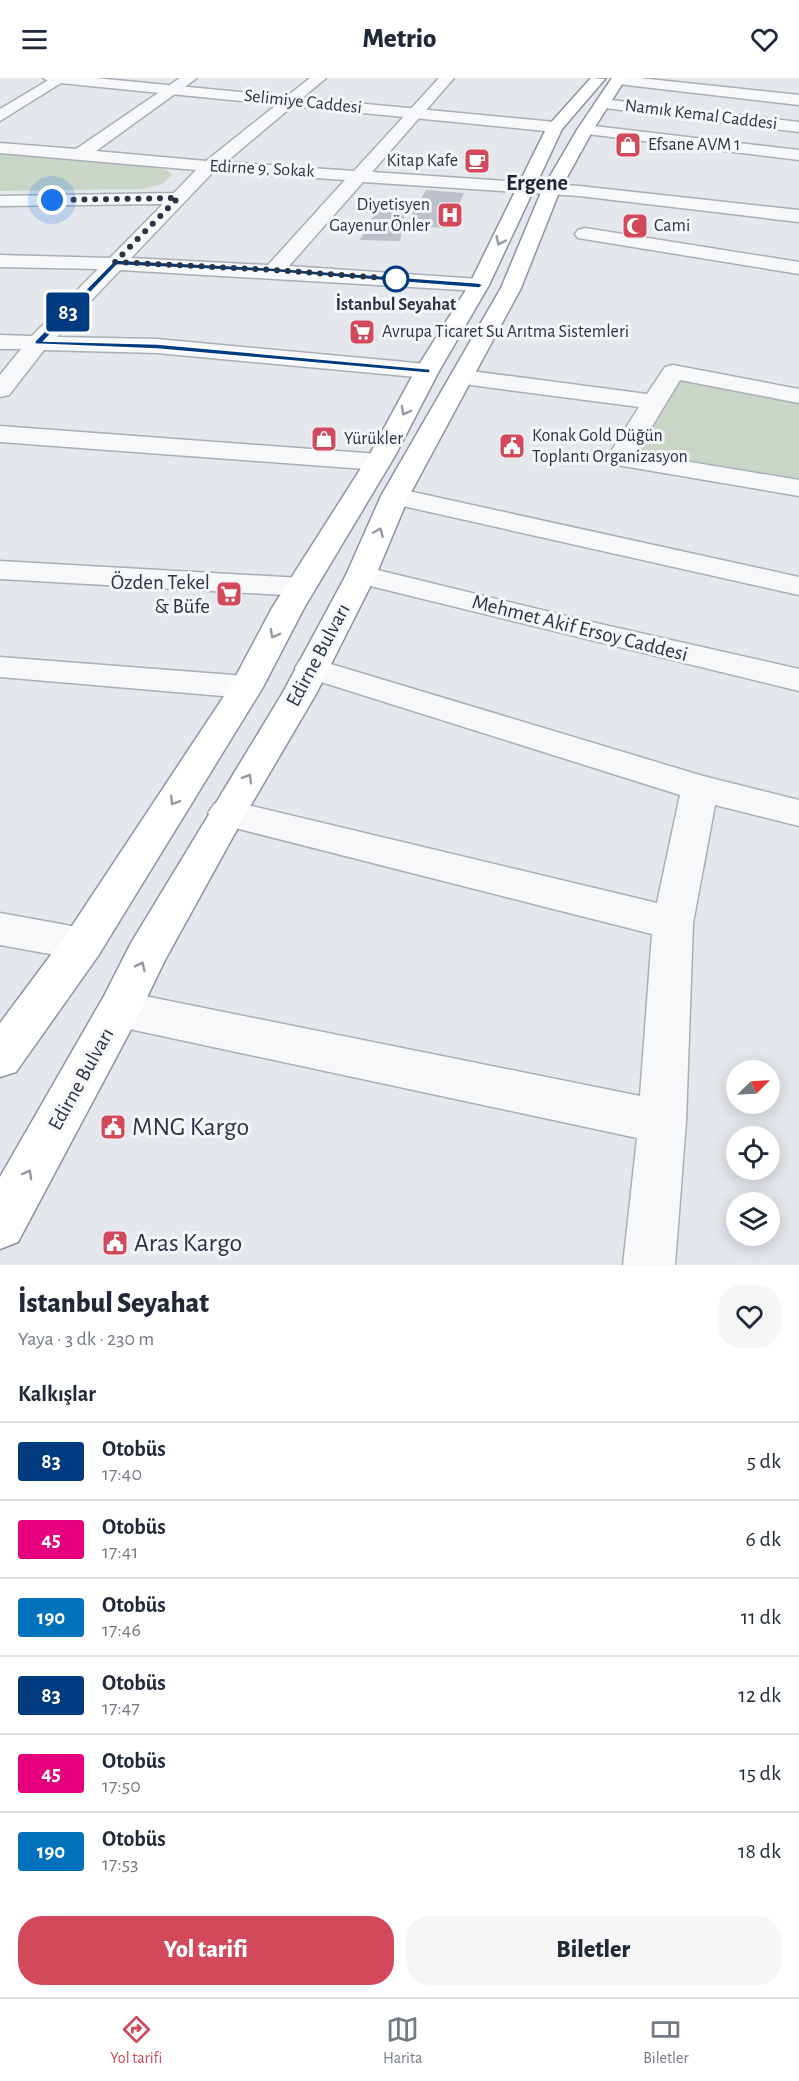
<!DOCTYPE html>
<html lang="tr">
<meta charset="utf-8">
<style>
body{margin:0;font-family:"Alegreya Sans",sans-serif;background:#f6f6f7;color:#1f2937;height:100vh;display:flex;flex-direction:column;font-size:22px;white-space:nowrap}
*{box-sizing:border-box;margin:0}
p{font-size:20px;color:#747a83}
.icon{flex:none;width:33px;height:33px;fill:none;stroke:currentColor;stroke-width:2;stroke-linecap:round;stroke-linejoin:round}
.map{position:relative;height:1187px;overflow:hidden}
.details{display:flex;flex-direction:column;background:#fff;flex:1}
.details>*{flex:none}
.badge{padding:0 12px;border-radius:4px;font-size:21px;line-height:39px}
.needle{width:39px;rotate:66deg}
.tools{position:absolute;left:726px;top:982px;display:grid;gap:12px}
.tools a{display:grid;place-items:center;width:54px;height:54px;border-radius:50%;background:#fff;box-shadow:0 3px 15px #0003;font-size:30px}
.you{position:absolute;width:30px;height:30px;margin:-15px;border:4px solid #fff;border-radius:50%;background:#1a73e8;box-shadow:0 0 0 9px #1a73e833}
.map>.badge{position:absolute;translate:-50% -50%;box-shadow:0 0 0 3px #fff}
h2{padding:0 18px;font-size:22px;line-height:54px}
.round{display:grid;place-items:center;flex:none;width:63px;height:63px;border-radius:24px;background:#f6f6f7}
.summary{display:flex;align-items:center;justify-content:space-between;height:102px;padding:0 18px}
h1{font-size:28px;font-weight:800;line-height:45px}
.button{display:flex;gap:12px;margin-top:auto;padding:12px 18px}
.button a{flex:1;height:69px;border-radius:24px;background:#d1495b;color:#fff;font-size:24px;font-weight:800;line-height:69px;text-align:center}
.button a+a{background:#f6f6f7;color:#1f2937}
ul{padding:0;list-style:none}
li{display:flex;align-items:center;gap:18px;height:78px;padding:0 18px;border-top:2px solid #e0e1e3}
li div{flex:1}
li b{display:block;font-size:22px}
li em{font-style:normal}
li .badge{min-width:66px;font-weight:700;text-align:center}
header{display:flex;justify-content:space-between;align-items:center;height:78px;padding:0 18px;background:#fff;font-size:27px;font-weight:800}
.tab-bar{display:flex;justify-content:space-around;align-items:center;height:84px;border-top:2px solid #e0e1e3;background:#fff;font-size:16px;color:#747a83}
.tab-bar a{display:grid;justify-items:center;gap:3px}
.tab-bar .on{color:#d1495b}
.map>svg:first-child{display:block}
.green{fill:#c9d6c5}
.building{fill:#bbc0ca}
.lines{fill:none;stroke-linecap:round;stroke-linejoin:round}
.minor-casing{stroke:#a9aeb7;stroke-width:3}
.tertiary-casing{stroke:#a9aeb7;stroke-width:3}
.trunk-casing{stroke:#8b94a3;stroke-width:3}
.minor{fill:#f7f8fa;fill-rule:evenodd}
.tertiary{fill:#f7f8fa;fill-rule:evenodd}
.trunk{fill:#fff;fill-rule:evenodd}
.oneway{stroke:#959aa2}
.line{fill:#003b80;stroke:#fff;stroke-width:1.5}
.walk{stroke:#2b3445;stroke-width:6;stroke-dasharray:0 10.8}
.stop-dot{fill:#fff;stroke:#003b80;stroke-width:3}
.labels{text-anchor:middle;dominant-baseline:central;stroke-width:6;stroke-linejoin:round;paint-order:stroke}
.far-street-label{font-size:18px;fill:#2b3445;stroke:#f4f6f9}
.far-poi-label{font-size:18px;fill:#2b3445;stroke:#f4f6f9;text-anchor:start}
.far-stop-label{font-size:18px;font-weight:bold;fill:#2b3445;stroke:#f4f6f9}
.poi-label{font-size:21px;fill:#2b3445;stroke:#f4f6f9;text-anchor:end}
.street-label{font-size:21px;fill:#2b3445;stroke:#f4f6f9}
.far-district-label{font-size:22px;font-weight:bold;fill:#1d2536;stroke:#f4f6f9}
.near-poi-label{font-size:26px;fill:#2b3445;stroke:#f4f6f9;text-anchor:start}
</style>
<header><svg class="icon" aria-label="menu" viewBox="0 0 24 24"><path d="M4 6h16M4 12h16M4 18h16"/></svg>Metrio<svg class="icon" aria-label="heart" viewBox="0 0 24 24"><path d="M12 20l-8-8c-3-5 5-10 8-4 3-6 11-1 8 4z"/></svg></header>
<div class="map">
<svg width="799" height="1187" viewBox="0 0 799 1187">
<rect width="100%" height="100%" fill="#e4e7ec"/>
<g class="green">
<polygon points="0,74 147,86 167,92 172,97 162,106 142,111 0,113"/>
<polygon points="671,296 799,321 799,402 637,376"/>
</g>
<g class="building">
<polygon points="426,112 464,115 449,150 405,147"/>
<polygon points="378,130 405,132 400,163 360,162"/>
</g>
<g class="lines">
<g class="minor-casing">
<g id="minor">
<polygon points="52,0 69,0 0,43 0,31"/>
<path d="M 180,0 L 197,0 L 96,73 L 206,83 L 310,0 L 326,0 L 226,84 L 354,93 L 439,0 L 454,0 L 372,94 L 579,108 L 799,132 L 799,144 L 579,118 L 363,104 L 289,188 L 479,201 L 486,203 L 489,207 L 486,211 L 479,213 L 120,192 L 57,259 L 157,261 L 427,286 L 435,288 L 439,293 L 435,298 L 427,300 L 157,275 L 44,272 L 9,317 L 0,319 L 0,297 L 21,271 L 0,271 L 0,257 L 32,258 L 98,191 L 0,189 L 0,177 L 110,180 L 163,126 L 0,128 L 0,118 L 174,115 L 196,92 L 0,75 L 0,65 L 76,71 ZM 214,93 L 345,102 L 268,187 L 131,180 Z"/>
<polygon points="612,0 639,0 799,17 799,27 618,6 613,5"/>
<polygon points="585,47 799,72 799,82 579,55 577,52"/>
<polygon points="585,150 799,184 799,196 578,160 575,156 578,152"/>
<polygon points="673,287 799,311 799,325 680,302 636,375 799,402 799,418 611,386 607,380 639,329 463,306 455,304 451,299 455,294 463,292 647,316 665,289"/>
<polygon points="0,348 378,376 387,378 391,384 387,390 378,392 0,364"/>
<polygon points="395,410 799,499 799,517 385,424 381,418 385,412"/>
<polygon points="0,483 301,500 312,503 316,509 312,515 301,518 0,501"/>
<polygon points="0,579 246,598 258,601 263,609 258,617 246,620 0,599"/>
<polygon points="311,580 703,698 799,722 799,748 715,727 693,845 686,1044 675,1187 623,1187 637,1060 120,949 105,944 98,931 105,918 120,913 640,1018 652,856 227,748 214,744 208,735 214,726 227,722 657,825 680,717 299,597 295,590 299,583"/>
<polygon points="0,835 83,850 98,854 104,866 98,878 83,882 0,867"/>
</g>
</g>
<g class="tertiary-casing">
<g id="tertiary">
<polygon points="43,0 95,0 555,44 563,49 555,54 50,4"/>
<polygon points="602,21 799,44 799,54 597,29 594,26"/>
<polygon points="361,488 587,543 799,591 799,613 350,503 346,497 350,491"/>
</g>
</g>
<g class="trunk-casing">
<g id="trunk">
<polygon points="591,0 605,1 562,51 489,207 439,293 396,376 304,530 263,609 98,878 16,994 0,999 0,945 68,854 230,609 272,530 370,376 415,293 469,207 547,49"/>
<polygon points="612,0 626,0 593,52 560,112 521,210 409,418 376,497 316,616 245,737 165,882 135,944 18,1164 0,1171 0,1099 104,918 131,865 282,616 346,497 381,418 501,210 542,112 577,52"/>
</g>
</g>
<use href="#minor" class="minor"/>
<use href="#tertiary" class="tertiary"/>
<use href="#trunk" class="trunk"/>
</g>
<defs><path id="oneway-chevron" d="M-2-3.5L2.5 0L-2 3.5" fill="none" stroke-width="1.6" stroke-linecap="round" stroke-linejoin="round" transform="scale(1.5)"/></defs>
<g class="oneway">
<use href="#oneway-chevron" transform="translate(500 163) rotate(115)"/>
<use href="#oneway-chevron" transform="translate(405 333) rotate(118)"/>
<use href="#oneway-chevron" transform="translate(379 454) rotate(-67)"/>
<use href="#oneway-chevron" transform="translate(274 556) rotate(118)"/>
<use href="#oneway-chevron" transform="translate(248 700) rotate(-59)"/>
<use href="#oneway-chevron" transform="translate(174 723) rotate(122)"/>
<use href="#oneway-chevron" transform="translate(141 888) rotate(-64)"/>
<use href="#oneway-chevron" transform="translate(28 1096) rotate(-61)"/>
</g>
<polygon class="line" points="115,182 274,190 479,205 483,207 479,210 274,194 117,187 44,263 157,266 430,291 430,295 427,295 157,271 35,266 35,263"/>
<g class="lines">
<polyline class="walk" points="52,122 178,120 115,184 274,192 396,201"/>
</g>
<defs>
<g id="shop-square" transform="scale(1.35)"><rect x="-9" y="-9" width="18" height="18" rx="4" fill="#d1495b" stroke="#f4f6f9"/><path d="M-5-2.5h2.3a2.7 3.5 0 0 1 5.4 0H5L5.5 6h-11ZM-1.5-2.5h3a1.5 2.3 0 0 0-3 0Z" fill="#fff"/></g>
<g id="cafe-square" transform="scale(1.35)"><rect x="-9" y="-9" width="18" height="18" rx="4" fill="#d1495b" stroke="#f4f6f9"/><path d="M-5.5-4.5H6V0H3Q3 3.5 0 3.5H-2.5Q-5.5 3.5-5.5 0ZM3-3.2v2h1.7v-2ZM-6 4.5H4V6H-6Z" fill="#fff"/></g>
<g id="hospital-square" transform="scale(1.35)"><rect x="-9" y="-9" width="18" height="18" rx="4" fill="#d1495b" stroke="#f4f6f9"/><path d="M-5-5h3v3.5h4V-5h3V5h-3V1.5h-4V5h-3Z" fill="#fff"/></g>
<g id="mosque-square" transform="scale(1.35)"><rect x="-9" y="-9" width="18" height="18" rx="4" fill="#d1495b" stroke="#f4f6f9"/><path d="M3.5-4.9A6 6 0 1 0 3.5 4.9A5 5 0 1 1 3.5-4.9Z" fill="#fff"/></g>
<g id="supermarket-square" transform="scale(1.35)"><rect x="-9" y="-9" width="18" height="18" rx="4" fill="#d1495b" stroke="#f4f6f9"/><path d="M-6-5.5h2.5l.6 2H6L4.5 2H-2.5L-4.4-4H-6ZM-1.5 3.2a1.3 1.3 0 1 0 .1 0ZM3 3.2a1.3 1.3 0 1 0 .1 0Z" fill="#fff"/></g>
<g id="civic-square" transform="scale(1.35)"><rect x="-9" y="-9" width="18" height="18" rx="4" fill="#d1495b" stroke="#f4f6f9"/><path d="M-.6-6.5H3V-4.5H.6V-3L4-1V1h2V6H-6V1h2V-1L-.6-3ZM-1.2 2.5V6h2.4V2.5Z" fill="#fff"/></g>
</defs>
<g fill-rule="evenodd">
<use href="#shop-square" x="628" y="67"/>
<use href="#cafe-square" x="477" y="83"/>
<use href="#hospital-square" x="450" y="137"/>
<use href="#mosque-square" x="635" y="148"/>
<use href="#supermarket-square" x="362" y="254"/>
<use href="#shop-square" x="324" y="361"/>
<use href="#civic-square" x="512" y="368"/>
<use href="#supermarket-square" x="229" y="516"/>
<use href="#civic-square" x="113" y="1049"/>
<use href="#civic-square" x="115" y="1165"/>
</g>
<circle class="stop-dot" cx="396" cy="201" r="12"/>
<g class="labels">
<g class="far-street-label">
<text transform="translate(303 24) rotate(6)">Selimiye Caddesi</text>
<text transform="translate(701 37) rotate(7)">Namık Kemal Caddesi</text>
<text transform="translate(262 91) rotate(3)">Edirne 9. Sokak</text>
</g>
<g class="far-poi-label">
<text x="648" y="67">Efsane AVM 1</text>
<text x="458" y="83" text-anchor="end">Kitap Kafe</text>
<text x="430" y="127" text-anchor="end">Diyetisyen<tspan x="430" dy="21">Gayenur Önler</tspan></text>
<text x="654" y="148">Cami</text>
<text x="382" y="254">Avrupa Ticaret Su Arıtma Sistemleri</text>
<text x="532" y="358">Konak Gold Düğün<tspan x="532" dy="21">Toplantı Organizasyon</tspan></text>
<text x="344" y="361">Yürükler</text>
</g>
<g class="far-stop-label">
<text x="396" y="227">İstanbul Seyahat</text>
</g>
<g class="poi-label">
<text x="210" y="504">Özden Tekel<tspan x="210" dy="24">&amp; Büfe</tspan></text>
</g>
<g class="street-label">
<text transform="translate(580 550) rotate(14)">Mehmet Akif Ersoy Caddesi</text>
<text transform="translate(318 577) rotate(-62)">Edirne Bulvarı</text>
<text transform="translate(81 1001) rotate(-61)">Edirne Bulvarı</text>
</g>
<g class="far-district-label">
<text x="537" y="105">Ergene</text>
</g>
<g class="near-poi-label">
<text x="132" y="1049">MNG Kargo</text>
<text x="134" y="1165">Aras Kargo</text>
</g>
</g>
</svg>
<div class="tools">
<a><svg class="needle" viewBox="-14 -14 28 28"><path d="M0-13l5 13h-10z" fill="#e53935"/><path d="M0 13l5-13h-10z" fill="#747a83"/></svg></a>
<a><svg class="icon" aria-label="locate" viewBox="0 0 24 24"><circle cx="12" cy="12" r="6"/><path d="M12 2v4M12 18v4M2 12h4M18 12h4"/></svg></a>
<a><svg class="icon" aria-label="layers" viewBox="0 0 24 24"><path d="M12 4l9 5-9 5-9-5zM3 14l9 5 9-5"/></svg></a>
</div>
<div class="you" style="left:52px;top:122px"></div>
<b class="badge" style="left:68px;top:234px;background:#003b80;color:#fff">83</b>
</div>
<section class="details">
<div class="summary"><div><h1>İstanbul Seyahat</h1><p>Yaya · 3 dk · 230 m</p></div><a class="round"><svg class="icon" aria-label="heart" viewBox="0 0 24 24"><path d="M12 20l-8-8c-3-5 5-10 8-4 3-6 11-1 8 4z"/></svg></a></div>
<h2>Kalkışlar</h2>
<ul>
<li><span class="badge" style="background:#003b80;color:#fff">83</span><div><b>Otobüs</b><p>17:40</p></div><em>5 dk</em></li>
<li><span class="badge" style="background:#e6007e;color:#fff">45</span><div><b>Otobüs</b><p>17:41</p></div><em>6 dk</em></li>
<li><span class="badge" style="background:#0072bc;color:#fff">190</span><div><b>Otobüs</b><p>17:46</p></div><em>11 dk</em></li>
<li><span class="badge" style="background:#003b80;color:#fff">83</span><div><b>Otobüs</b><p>17:47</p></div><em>12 dk</em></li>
<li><span class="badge" style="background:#e6007e;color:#fff">45</span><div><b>Otobüs</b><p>17:50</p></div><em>15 dk</em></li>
<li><span class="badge" style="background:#0072bc;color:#fff">190</span><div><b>Otobüs</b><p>17:53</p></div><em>18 dk</em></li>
</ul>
<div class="button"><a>Yol tarifi</a><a>Biletler</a></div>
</section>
<nav class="tab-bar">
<a class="on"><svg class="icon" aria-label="directions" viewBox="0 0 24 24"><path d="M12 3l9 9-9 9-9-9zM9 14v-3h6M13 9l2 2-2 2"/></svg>Yol tarifi</a>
<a><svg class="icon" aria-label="map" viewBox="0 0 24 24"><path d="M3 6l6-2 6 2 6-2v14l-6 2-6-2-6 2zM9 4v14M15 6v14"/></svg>Harita</a>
<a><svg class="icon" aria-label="tickets" viewBox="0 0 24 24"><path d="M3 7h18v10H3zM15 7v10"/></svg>Biletler</a>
</nav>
